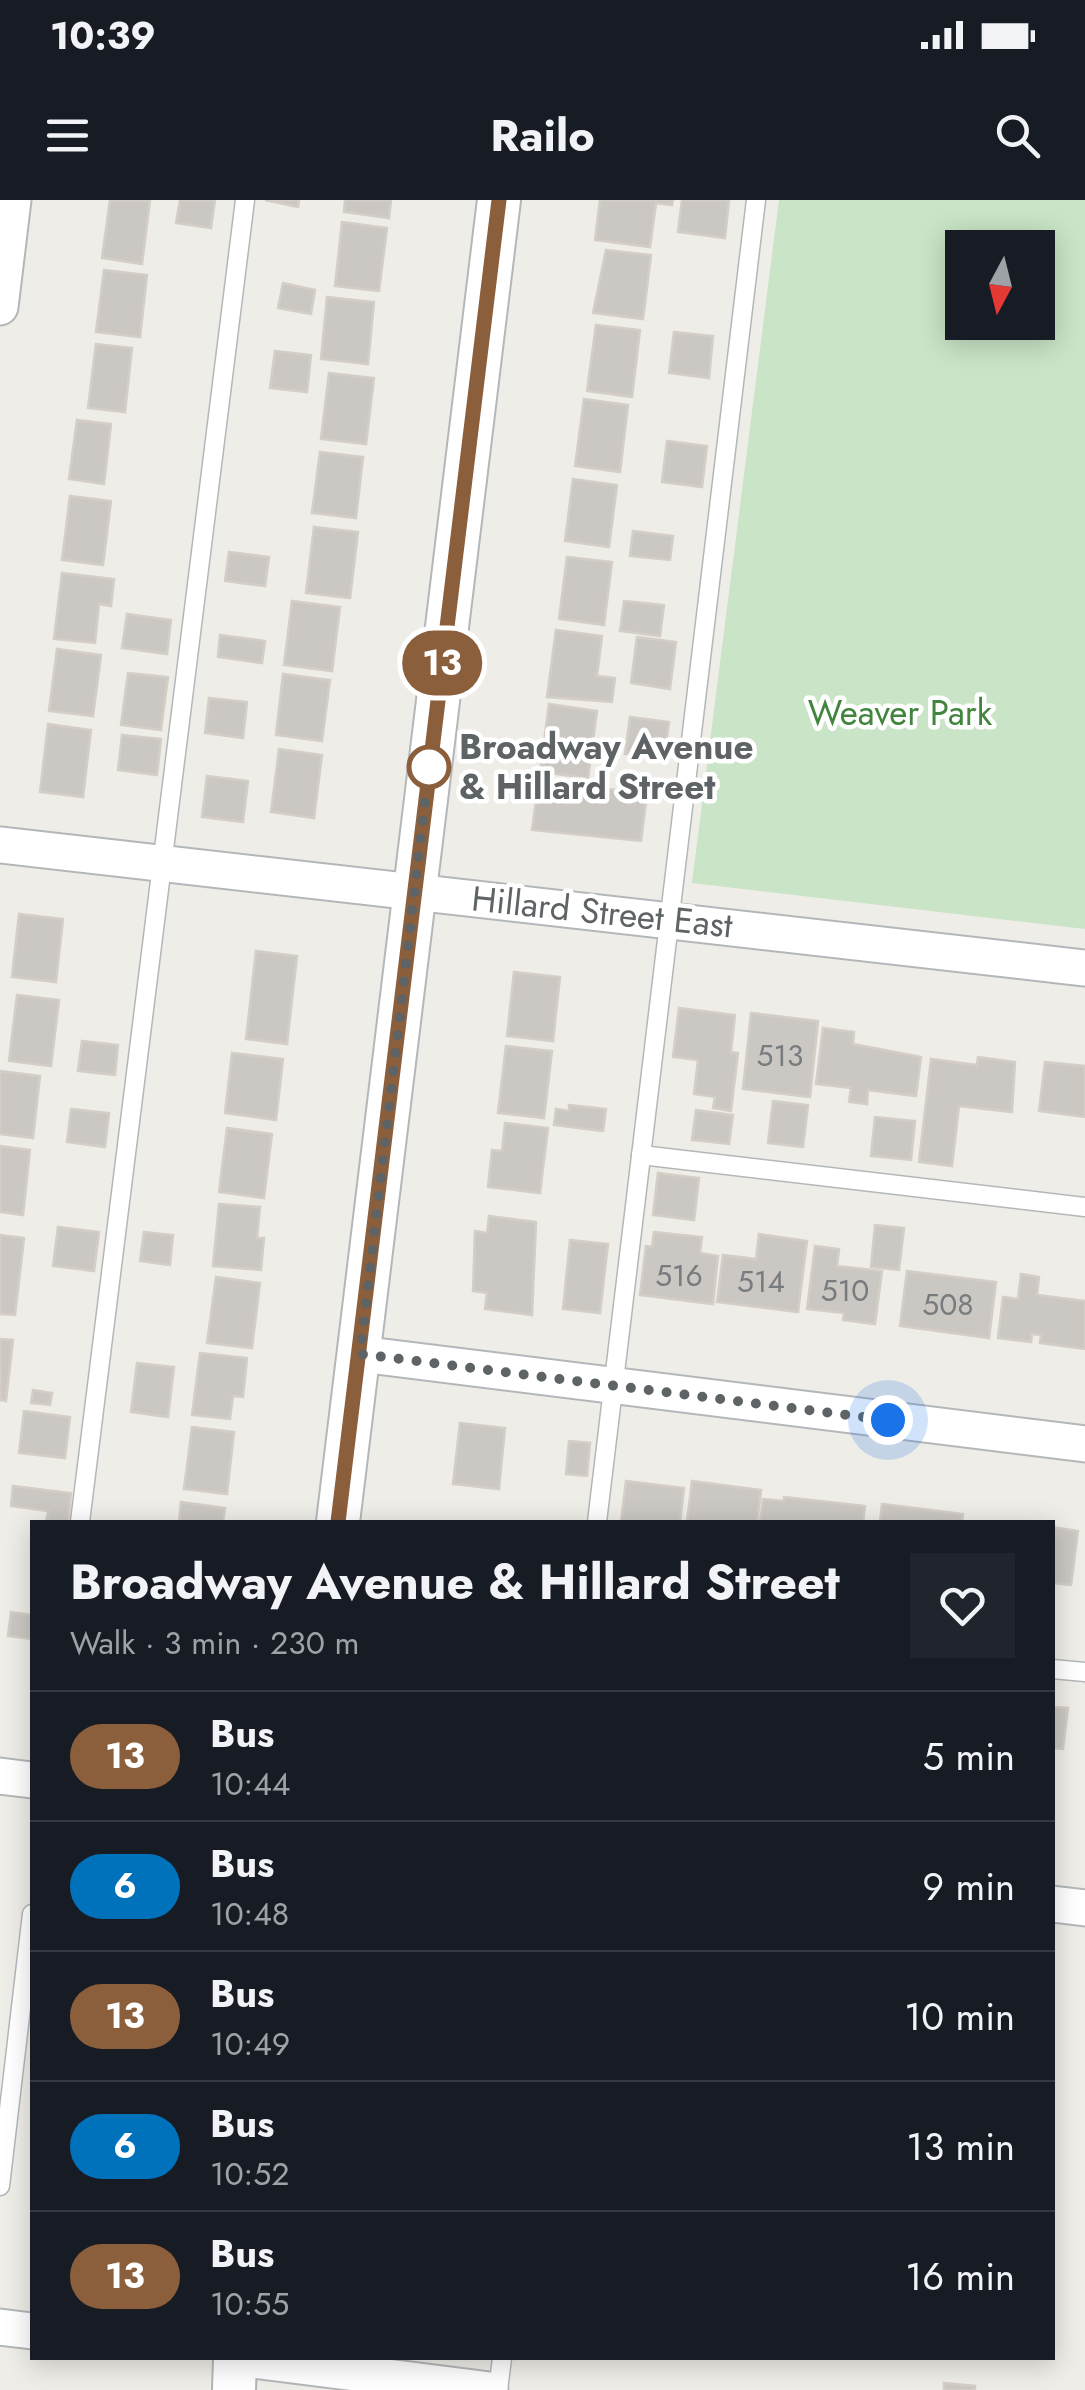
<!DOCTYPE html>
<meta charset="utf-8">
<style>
body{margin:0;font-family:Jost,sans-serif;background:#20242c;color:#f1f3f6;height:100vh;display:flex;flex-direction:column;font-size:38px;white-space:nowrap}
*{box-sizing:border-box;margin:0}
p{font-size:32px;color:#9ea1a6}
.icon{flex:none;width:55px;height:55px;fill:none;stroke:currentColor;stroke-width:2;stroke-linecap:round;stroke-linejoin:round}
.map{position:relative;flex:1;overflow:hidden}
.sheet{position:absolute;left:30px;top:1320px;width:1025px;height:840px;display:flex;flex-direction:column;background:#171b24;border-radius:0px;box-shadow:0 5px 25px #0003}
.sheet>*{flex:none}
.badge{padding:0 20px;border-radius:32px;font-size:35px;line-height:65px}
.needle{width:65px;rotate:187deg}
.controls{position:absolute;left:945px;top:30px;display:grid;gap:20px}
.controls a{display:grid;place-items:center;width:110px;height:110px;border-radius:0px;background:#171b24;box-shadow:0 5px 25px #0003;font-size:50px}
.you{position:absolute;width:50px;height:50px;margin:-25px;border:8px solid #fff;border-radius:50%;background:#1a73e8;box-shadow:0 0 0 15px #1a73e833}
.map>.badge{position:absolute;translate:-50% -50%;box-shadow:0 0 0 5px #fff}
.round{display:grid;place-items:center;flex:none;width:105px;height:105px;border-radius:0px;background:#20242c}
.head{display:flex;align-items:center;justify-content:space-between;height:170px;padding:0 40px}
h1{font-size:48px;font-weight:700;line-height:75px}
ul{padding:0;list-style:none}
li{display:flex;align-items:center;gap:30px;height:130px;padding:0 40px;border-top:2px solid #363941}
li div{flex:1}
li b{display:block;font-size:38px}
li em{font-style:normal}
li .badge{min-width:110px;font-weight:700;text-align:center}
.status{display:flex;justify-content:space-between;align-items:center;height:70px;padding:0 50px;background:#171b24;direction:ltr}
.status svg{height:28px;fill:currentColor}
header{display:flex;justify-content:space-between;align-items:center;height:130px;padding:0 40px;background:#171b24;font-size:45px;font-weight:700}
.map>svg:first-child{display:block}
.green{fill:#c9e4c6;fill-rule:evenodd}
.building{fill:#cbc8c4;stroke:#d4cec6;stroke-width:2.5}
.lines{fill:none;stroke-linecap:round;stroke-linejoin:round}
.service-casing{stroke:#b4b7ba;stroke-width:21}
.minor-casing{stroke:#b4b7ba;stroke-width:39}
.tertiary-casing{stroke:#b4b7ba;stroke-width:46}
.service{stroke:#fff;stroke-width:18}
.minor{stroke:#fff;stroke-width:35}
.tertiary{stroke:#fff;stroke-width:42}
.line-casing{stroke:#fff;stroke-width:22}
.line{stroke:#8b5e3c;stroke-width:15}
.walk{stroke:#5e6366;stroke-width:10;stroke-dasharray:0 18}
.stop-dot{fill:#fff;stroke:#8b5e3c;stroke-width:5}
.labels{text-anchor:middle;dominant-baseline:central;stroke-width:9;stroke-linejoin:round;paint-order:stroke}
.number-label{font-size:30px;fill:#797c7e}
.park-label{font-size:35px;fill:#42853e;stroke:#fff}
.stop-label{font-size:35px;font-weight:bold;fill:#5e6366;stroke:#fff;text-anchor:start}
.street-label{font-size:35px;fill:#5e6366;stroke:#fff}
</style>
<div class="status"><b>10:39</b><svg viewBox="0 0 49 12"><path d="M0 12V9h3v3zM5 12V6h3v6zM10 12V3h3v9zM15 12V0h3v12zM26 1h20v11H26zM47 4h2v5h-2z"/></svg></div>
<header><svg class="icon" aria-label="menu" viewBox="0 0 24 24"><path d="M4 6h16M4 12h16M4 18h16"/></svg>Railo<svg class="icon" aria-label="search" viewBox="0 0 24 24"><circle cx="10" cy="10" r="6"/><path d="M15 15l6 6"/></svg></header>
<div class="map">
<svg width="1085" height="2190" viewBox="0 0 1085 2190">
<rect width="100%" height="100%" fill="#efede7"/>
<path class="green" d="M 779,0 L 1085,0 L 1085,729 L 692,683 ZM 962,48 L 1038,48 L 1038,122 L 962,122 Z"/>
<g class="building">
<polygon points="110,0 150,0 142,64 102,58"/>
<polygon points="180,0 215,0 211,28 176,23"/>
<polygon points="265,0 299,0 298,7"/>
<polygon points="345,0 391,0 389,18 344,12"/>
<polygon points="600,0 673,0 672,5 656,3 650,47 595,40"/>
<polygon points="682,0 729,0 725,38 678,32"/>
<polygon points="342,22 387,28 379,91 335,86"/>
<polygon points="606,50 651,55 643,119 593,113"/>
<polygon points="104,70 147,75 140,137 96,132"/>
<polygon points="283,83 315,90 311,114 278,108"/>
<polygon points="327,97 374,102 368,164 321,159"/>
<polygon points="596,125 640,130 632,197 587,191"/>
<polygon points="674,132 713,136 709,178 669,173"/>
<polygon points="96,144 132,148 125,212 88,208"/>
<polygon points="275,151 311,155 307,192 270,188"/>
<polygon points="329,173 374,178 366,244 321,239"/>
<polygon points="584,199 628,205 620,272 575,266"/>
<polygon points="77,220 111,224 104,284 69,279"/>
<polygon points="667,241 707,246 702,287 662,282"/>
<polygon points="320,252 363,257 356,318 312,313"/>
<polygon points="573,279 617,285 609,347 565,341"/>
<polygon points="70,296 111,301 103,365 62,360"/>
<polygon points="314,327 358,332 350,398 306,393"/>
<polygon points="633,331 673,336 670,360 630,356"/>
<polygon points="229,352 269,357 265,386 225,381"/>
<polygon points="567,357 612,362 604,425 559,419"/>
<polygon points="62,373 114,379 111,406 99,404 95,443 54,439"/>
<polygon points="292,401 340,407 332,471 284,465"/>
<polygon points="624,401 664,405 660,436 620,431"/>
<polygon points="127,414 171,420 167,454 122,448"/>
<polygon points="556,430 602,436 597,476 615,478 612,502 547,497"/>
<polygon points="220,435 265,441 262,463 218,457"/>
<polygon points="637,437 676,442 670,489 631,483"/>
<polygon points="57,449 101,455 93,516 49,511"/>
<polygon points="128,473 168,477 161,530 121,525"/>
<polygon points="283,474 330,480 322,541 276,535"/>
<polygon points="209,498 247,502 243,538 205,533"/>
<polygon points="549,504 597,511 588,578 540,572"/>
<polygon points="630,517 669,522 664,559 625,554"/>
<polygon points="48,524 91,530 83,597 40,592"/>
<polygon points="122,535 161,539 157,575 118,570"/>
<polygon points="279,549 322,555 314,618 271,612"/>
<polygon points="207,576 248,581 243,622 202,617"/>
<polygon points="539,580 647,594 641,641 532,630"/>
<polygon points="19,714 63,719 56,782 12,777"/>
<polygon points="256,751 297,756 287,844 246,839"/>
<polygon points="514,772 560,777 553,841 507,836"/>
<polygon points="17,795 59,800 51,866 9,861"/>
<polygon points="679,808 735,815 731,852 738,853 731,911 713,908 715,897 694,894 698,860 673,857"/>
<polygon points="751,813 818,821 810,897 743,889"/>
<polygon points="823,828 854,832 853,844 921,857 916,896 868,890 867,904 849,902 851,888 816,884"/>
<polygon points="82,841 118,845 115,875 78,871"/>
<polygon points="506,846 552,851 544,918 498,913"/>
<polygon points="232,853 283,859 276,920 225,913"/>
<polygon points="978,857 1015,862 1012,912 959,906 952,966 919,962 931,859 977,865"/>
<polygon points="1045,862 1085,866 1085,917 1039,911"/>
<polygon points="0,871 40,876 33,938 0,934"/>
<polygon points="773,901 808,905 803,947 768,943"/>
<polygon points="569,905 606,909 603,931 554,925 556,909 569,911"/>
<polygon points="71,909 109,913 105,947 67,942"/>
<polygon points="696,910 733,915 729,944 692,940"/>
<polygon points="875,917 915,921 911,960 871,956"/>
<polygon points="505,923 548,928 540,993 488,987 492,950 502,951"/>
<polygon points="227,928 272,934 264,998 219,992"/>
<polygon points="0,946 30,950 23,1015 0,1012"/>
<polygon points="658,973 699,978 694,1020 653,1015"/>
<polygon points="219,1004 260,1007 257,1038 264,1038 261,1070 213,1066"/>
<polygon points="489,1016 536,1022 532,1115 485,1109 487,1093 473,1091 475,1031 487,1033"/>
<polygon points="875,1025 904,1028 899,1070 871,1067"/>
<polygon points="58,1027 99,1032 94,1071 53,1066"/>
<polygon points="144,1032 173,1035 170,1065 140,1061"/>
<polygon points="654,1032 702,1037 700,1053 718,1056 713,1104 640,1095 646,1046 652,1047"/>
<polygon points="759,1034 807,1041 798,1112 717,1102 723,1055 756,1059"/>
<polygon points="0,1035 24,1038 15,1115 0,1114"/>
<polygon points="570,1040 608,1044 600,1113 563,1109"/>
<polygon points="815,1046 839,1049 837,1066 882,1071 875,1124 843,1120 844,1113 807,1109"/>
<polygon points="907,1071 996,1082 989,1138 900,1126"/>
<polygon points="1021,1074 1039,1077 1037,1095 1085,1101 1085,1149 1040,1143 1041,1135 1032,1134 1031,1142 998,1138 1003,1097 1018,1099"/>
<polygon points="216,1077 260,1083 252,1148 207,1143"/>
<polygon points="0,1139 13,1140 6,1201 0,1200"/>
<polygon points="200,1153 247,1158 243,1197 233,1196 230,1219 192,1215"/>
<polygon points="137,1163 174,1167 168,1217 131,1212"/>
<polygon points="33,1190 52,1193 50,1205 31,1203"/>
<polygon points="24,1211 70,1217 65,1258 19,1253"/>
<polygon points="460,1223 505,1228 499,1289 453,1284"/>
<polygon points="192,1227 234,1232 227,1294 184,1289"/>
<polygon points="569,1241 590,1243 587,1276 566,1274"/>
<polygon points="626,1281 684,1288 680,1322 621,1322"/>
<polygon points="692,1281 761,1290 757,1322 687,1322"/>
<polygon points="13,1286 71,1293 68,1322 46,1322 48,1311 11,1306"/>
<polygon points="784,1297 865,1306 863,1322 760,1322 763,1299 784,1301"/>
<polygon points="181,1302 225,1308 223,1322 179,1322"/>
<polygon points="882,1304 963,1314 962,1322 880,1322"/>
<polygon points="1052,1327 1078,1331 1071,1385 1052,1383"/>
<polygon points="11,1412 32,1415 32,1439 8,1436"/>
<polygon points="1052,1507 1068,1508 1063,1549 1052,1548"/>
<polygon points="944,2183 975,2186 975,2190 944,2190"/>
</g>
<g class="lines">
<g class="service-casing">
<g id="service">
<polyline points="641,955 1085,1007"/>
<polyline points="80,1322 245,0"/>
<polyline points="597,1322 756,0"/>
<polyline points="1052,1469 1085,1472"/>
<polyline points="0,1986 32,1714"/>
<polyline points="498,2190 502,2158"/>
</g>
</g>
<g class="minor-casing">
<g id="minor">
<polyline points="0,107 13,0"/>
<polyline points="0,645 1085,768"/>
<polyline points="360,1154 1085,1244"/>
<polyline points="0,1576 32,1580"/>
<polyline points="1052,1704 1085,1708"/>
<polyline points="0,2127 32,2131"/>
<polyline points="238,2158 490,2190"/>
</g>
</g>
<g class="tertiary-casing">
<g id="tertiary">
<polyline points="338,1322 499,0"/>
<polyline points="234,2190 235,2158"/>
</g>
</g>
<use href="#service" class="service"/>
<use href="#minor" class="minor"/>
<use href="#tertiary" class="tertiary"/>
</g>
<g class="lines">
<g class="line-casing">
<polyline id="line" points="338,1322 499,0"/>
</g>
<use href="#line" class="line"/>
<polyline class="walk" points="429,567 360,1154 888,1220"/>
</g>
<circle class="stop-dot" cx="429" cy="567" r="20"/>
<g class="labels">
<g class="number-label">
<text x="780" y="855">513</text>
<text x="679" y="1075">516</text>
<text x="761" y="1081">514</text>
<text x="845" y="1090">510</text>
<text x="948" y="1104">508</text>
</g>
<g class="park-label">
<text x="900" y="513">Weaver Park</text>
</g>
<g class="stop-label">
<text x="459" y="547">Broadway Avenue<tspan x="459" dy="40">&amp; Hillard Street</tspan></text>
</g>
<g class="street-label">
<text transform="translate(602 712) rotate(6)">Hillard Street East</text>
</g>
</g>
</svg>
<div class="controls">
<a><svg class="needle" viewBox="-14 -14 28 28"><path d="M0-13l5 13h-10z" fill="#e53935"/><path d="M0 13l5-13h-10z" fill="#9ea1a6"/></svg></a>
</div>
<div class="you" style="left:888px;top:1220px"></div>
<b class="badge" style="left:442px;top:463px;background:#8b5e3c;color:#fff">13</b>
<section class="sheet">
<div class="head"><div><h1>Broadway Avenue &amp; Hillard Street</h1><p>Walk · 3 min · 230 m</p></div><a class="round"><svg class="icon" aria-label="heart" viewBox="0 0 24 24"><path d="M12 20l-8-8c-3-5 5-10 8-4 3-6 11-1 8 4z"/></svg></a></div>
<ul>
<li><span class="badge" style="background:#8b5e3c;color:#fff">13</span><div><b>Bus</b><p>10:44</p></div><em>5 min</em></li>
<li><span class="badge" style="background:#0072bc;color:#fff">6</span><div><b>Bus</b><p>10:48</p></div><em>9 min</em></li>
<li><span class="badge" style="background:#8b5e3c;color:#fff">13</span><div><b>Bus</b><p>10:49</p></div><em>10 min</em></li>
<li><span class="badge" style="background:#0072bc;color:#fff">6</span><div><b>Bus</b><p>10:52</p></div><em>13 min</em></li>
<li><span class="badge" style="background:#8b5e3c;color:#fff">13</span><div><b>Bus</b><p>10:55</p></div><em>16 min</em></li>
</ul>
</section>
</div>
